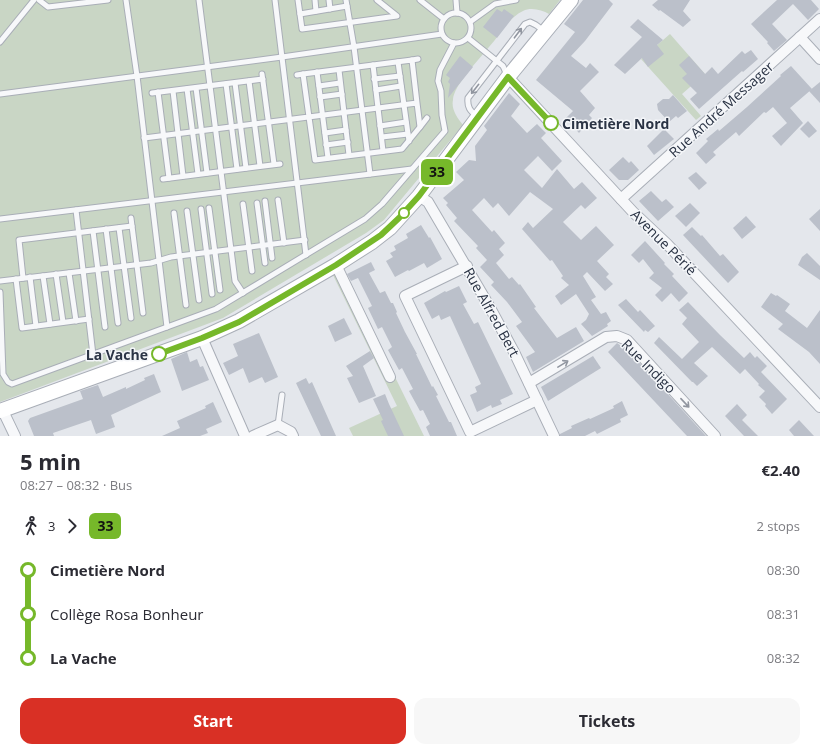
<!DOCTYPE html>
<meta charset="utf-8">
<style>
body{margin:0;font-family:"Open Sans",sans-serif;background:#f7f7f7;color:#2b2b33;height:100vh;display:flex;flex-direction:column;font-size:15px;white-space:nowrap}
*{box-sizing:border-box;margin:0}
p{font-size:13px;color:#7c7c81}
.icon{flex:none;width:22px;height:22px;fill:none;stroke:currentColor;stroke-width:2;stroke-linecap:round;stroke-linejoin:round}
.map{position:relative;height:436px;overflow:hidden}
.panel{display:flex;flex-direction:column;background:#fff;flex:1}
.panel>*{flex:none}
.badge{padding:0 8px;border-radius:6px;font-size:14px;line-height:26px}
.map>.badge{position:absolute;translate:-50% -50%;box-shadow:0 0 0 2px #fff}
.legs{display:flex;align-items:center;gap:6px;height:44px;padding:0 20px;font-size:13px}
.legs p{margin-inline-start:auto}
.head{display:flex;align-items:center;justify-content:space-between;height:68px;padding:0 20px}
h1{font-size:22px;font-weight:700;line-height:30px}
.action{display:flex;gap:8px;margin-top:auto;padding:8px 20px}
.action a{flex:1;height:46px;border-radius:12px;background:#d93025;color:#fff;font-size:16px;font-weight:700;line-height:46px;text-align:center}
.action a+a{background:#f7f7f7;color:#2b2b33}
ul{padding:0 20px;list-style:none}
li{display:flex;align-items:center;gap:14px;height:44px;font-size:15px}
li i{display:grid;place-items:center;width:6px;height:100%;margin:0 5px;background:currentColor}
li i::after{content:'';width:10px;height:10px;margin:-5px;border:3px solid;border-radius:50%;background:#fff}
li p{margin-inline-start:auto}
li:first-child i{background:linear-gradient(#0000 50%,currentColor 0)}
li:last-child i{background:linear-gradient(currentColor 50%,#0000 0)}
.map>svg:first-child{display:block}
.green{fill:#c9d6c5}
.building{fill:#bbc0ca}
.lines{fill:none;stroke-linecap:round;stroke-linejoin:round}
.lane-casing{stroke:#a9aeb7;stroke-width:7}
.street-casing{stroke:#a9aeb7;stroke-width:12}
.secondary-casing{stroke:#a9aeb7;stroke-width:16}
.lane{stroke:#f7f8fa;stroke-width:5}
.street{stroke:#f7f8fa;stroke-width:10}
.secondary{stroke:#fff;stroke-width:14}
.oneway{stroke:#9196a0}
.line-1-casing{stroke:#fff;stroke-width:9}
.line-1{stroke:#76b82a;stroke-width:6}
.stop-1-dot{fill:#fff;stroke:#76b82a;stroke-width:2}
.labels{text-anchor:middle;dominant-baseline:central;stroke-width:3;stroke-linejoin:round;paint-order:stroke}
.street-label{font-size:14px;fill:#2b3445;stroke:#f4f6f9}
.stop-label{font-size:14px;font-weight:bold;fill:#2b3445;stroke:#f4f6f9;text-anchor:start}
</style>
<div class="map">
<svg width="820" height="436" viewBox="0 0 820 436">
<rect width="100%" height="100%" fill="#e4e7ec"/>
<g class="green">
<path d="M 0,0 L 560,0 L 549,14 C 542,10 531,7 523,11 C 508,18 500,35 489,47 C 479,59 467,72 458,86 C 456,90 453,95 453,100 C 451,109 457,118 463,125 L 384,220 L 366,233 L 223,318 L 0,402 Z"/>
<polygon points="670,34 705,74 682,94 701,116 696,120 641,59"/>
<polygon points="343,271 424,436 353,436 349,428 397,406 333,275"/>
</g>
<g class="building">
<polygon points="583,0 609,0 613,4 585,41 571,56 586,68 590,63 599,72 580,91 595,108 589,115 592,118 579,133 566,118 573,111 536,80 575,32 564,24"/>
<polygon points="658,0 690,0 683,11 691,20 683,27 660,10 659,11 652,5"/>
<polygon points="777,0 811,0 819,9 808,20 793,4 772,24 787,40 774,51 767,43 768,42 751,24"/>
<polygon points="497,9 502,12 504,9 514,16 497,38 483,27"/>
<polygon points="638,19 663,40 657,45 664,54 648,67 642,58 625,74 614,65 642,37 630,27"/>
<polygon points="751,50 758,59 743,72 742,71 699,109 690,99 697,93 682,78 687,74 679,65 689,56 705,74 712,67 718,74 742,51 745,54"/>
<polygon points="460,56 473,67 448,98 450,84 448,82 450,78 446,75"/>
<polygon points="791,66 812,89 790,108 803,123 781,146 772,136 787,123 773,107 766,113 764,112 739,136 736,132 713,152 716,155 706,164 696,153 708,141 706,139 718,129 719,131 747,107 781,76 780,75"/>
<polygon points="820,82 820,103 809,91"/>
<polygon points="509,93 520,104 511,116 527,133 537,124 546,133 541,138 562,161 552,171 538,156 524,170 542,188 557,169 574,189 582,182 597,198 585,209 581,205 563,222 581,240 596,226 614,245 597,261 609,274 606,277 613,284 605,291 587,272 583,276 596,297 591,300 601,314 606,312 611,321 607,324 608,326 592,336 581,324 586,320 589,314 576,294 561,305 555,296 569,285 561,278 563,276 552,260 550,261 522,229 528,222 533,228 553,209 530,192 509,216 498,203 493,208 484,198 472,210 492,232 494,230 505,243 499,249 504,255 496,263 509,279 512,277 519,285 520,284 536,307 534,308 557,338 576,327 584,341 533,372 526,357 535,352 516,326 522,322 507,302 491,285 494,282 480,267 487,260 476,248 478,246 454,221 457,218 446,205 448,203 443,198 464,180 456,172 469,160 476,161 475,146 487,130 484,126"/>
<polygon points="673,95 687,111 678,118 676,116 669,122 658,110 657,104 663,99 669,99"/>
<polygon points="808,121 817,131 809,138 800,129"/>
<polygon points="664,129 674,139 654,155 647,146"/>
<polygon points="623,157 629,163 631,161 639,170 628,180 619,180 609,170"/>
<polygon points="696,172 707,183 699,190 688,178"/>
<polygon points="651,191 662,202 666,199 674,207 658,221 639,201"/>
<polygon points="690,203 700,213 686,227 675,216"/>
<polygon points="820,209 820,231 809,219"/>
<polygon points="746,216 756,227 742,239 733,228"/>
<polygon points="421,225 429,238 430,237 442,259 427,268 424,263 409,271 408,270 395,277 386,261 393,257 390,253 396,250 394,246 408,238 406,234"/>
<polygon points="692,227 701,236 702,235 720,256 723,254 739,272 728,283 683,235"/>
<polygon points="645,241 665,263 664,264 674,274 672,276 688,293 679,302 671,293 662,302 655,295 662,288 649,278 654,273 643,259 639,263 631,255"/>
<polygon points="807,253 820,266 820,280 798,265 802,257"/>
<polygon points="371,262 375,270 369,273 380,293 385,291 391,303 393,303 397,312 396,313 405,332 417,354 416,354 432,387 433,386 438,395 436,396 449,422 451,422 457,436 430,436 426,427 430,424 423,410 420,411 409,391 413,389 402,368 399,370 388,350 392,347 382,327 378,329 368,308 372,306 358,278 351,281 347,274"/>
<polygon points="459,286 467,302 463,304 474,324 478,322 513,394 500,400 502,404 492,408 491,405 477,412 470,395 477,392 475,387 481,384 450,316 441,320 439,315 432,319 424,303 445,291 446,292"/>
<polygon points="771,293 776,296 777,295 790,304 785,311 807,328 820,310 820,364 809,352 778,329 783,324 761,307"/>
<polygon points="626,299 638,312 640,310 655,326 648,332 645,330 644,332 618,305"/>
<polygon points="688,302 720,335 744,358 750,352 755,358 757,356 767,366 761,372 787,399 772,414 765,406 766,404 759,397 765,391 758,385 759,384 745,369 740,374 712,347 694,363 708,376 697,386 693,382 692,382 654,343 659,337 682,359 699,342 682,324 687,318 679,310"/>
<polygon points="344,318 352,334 335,342 328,326"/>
<polygon points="259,333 278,377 265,383 262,377 249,383 243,368 229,375 223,363 238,356 233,344"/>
<polygon points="617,343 621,346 623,345 706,436 687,436 608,352"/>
<polygon points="370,351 374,358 363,366 376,396 359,403 347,378 353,376 346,366"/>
<polygon points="187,352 190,362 197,359 200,367 203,366 209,380 182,391 171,359"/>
<polygon points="593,356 601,368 548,401 541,387"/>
<polygon points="154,374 161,392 111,415 115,427 96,434 91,420 53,433 54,436 34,436 28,421 30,418 83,399 80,391 98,385 103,397 126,387 126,389 145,380 144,378"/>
<polygon points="306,378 309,384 312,382 336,436 321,436 296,383"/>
<polygon points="385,394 389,404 404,436 388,436 381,421 383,420 373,399"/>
<polygon points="622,401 628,415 620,419 621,422 597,434 595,431 585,436 560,436 560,434 572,428 571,426 589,418 590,419 614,408 613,406"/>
<polygon points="213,402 222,422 206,429 208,433 200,436 162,436 180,428 177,421 206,408 205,406"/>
<polygon points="737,404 747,415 742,420 758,436 744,436 725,416"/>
<polygon points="799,420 814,436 794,436 789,430"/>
</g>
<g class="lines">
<g class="lane-casing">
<g id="lane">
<polyline points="39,0 48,7 108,0"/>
<polyline points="126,0 137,76 167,327"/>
<polyline points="199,0 235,281 243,293"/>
<polyline points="275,0 306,255"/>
<polyline points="298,0 302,29 397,16 377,0"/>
<polyline points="315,0 316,11"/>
<polyline points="329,0 330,9"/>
<polyline points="346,0 354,47 370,174"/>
<polyline points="420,0 444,19"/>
<polyline points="456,0 457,13"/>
<circle cx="456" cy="28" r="15"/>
<polyline points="300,14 347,6"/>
<polyline points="470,22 495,4 516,0"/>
<polyline points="468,38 503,66 507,75"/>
<polyline points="0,42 34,0"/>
<polyline points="412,60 418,59"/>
<polyline points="398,62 409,141"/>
<polyline points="373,65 383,151"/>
<polyline points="339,70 349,155"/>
<polyline points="317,72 328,158"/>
<polyline points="262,74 274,164"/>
<polyline points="297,75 303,74"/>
<polyline points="374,79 400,76"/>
<polyline points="249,81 260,166"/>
<polyline points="235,83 246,168"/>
<polyline points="226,84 237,169"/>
<polyline points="319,86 340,83"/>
<polyline points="196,88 207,173"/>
<polyline points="187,89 198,174"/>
<polyline points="376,90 401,86"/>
<polyline points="173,91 183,176"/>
<polyline points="158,92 169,178"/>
<polyline points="152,93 263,79"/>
<polyline points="0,94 282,57 442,34"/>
<polyline points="320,97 342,94"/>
<path d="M 477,116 C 470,111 467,107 468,98 L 525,24 L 530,22 L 536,25 L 544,31"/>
<polyline points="380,126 406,122"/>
<polyline points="420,127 427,118"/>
<polyline points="325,133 346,130"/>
<polyline points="382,137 408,134"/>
<path d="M 144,138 L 254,124 C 309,117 363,110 417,103 L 412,60 L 303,74 L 315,160 L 402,149 L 420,127 L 417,103"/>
<polyline points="326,145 348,142"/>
<polyline points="163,179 280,164"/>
<polyline points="278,200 284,243"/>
<polyline points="265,201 272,258"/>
<polyline points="257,203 265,263"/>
<polyline points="243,204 252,271"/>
<polyline points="209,208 220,290"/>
<polyline points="201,209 212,294"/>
<polyline points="76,210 93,355"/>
<polyline points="187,211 199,300"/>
<polyline points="174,213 186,305"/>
<polyline points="131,218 143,313"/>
<polyline points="0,219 412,169"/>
<polyline points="119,228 131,318"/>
<polyline points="106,229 118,323"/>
<polyline points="93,231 105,327"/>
<polyline points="69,273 76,321"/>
<polyline points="56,274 63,322"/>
<polyline points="43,276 50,324"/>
<polyline points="30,277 36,326"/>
<polyline points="23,278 19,240 132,226"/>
<polyline points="16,279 22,328 89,319"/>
<polyline points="0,281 151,263 171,257 305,240"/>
<polyline points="0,292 3,374 8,382 12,384 216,309 365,219 382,204 445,131 442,115 441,91 438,81 440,70 454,43"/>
<polyline points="278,425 282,395"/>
</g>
</g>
<g class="street-casing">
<g id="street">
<polyline points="800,37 820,59"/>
<polyline points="508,77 633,212 667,244 820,407"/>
<polyline points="419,196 428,202 488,304 514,352 554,436"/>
<polyline points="621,199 820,19"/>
<polyline points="336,265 390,377"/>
<polyline points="467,266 405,296 470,432 537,400"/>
<polyline points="202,338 245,436"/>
<polyline points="529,383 606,337 617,336 627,340 715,436"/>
<polyline points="3,411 15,436"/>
<polyline points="253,436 278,425 291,432 293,436"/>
</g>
</g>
<g class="secondary-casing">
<polyline id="secondary" points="0,411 202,338 239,321 336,265 372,242 390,228 419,196 508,77 571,0"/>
</g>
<use href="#lane" class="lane"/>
<use href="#street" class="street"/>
<use href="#secondary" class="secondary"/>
</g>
<defs><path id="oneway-shaft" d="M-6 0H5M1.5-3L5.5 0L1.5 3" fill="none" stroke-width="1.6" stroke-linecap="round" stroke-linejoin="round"/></defs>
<g class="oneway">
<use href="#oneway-shaft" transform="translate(518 33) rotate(-53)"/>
<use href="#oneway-shaft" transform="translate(475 89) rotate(128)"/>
<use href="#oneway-shaft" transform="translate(563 364) rotate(-31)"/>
<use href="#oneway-shaft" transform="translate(685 403) rotate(47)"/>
</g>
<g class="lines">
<g class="line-1-casing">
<polyline id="line-1" points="159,354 202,338 239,322 336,265 381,235 399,218 419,196 508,77 551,123"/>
</g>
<use href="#line-1" class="line-1"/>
</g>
<g class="stop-1-dot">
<circle cx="551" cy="123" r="7"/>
<circle cx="404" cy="213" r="5"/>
<circle cx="159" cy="354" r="7"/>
</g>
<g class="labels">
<g class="street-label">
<text transform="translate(721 109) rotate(-42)">Rue André Messager</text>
<text transform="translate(664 242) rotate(45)">Avenue Périé</text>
<text transform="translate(492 312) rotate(61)">Rue Alfred Bert</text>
<text transform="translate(649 366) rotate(45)">Rue Indigo</text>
</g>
<g class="stop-label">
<text x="562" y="123">Cimetière Nord</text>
<text x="148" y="354" text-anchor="end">La Vache</text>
</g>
</g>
</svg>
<b class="badge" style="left:437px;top:172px;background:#76b82a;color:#111">33</b>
</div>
<section class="panel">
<div class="head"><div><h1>5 min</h1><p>08:27 – 08:32 · Bus</p></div><b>€2.40</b></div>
<div class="legs"><svg class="icon" aria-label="walk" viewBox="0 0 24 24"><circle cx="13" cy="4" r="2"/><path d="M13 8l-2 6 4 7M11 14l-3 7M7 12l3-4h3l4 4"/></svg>3<svg class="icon" aria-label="forward" viewBox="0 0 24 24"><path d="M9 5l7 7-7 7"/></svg><b class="badge" style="background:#76b82a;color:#111">33</b><p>2 stops</p></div>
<ul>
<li><i style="color:#76b82a"></i><b>Cimetière Nord</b><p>08:30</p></li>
<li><i style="color:#76b82a"></i><span>Collège Rosa Bonheur</span><p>08:31</p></li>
<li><i style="color:#76b82a"></i><b>La Vache</b><p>08:32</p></li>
</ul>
<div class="action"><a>Start</a><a>Tickets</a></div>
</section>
